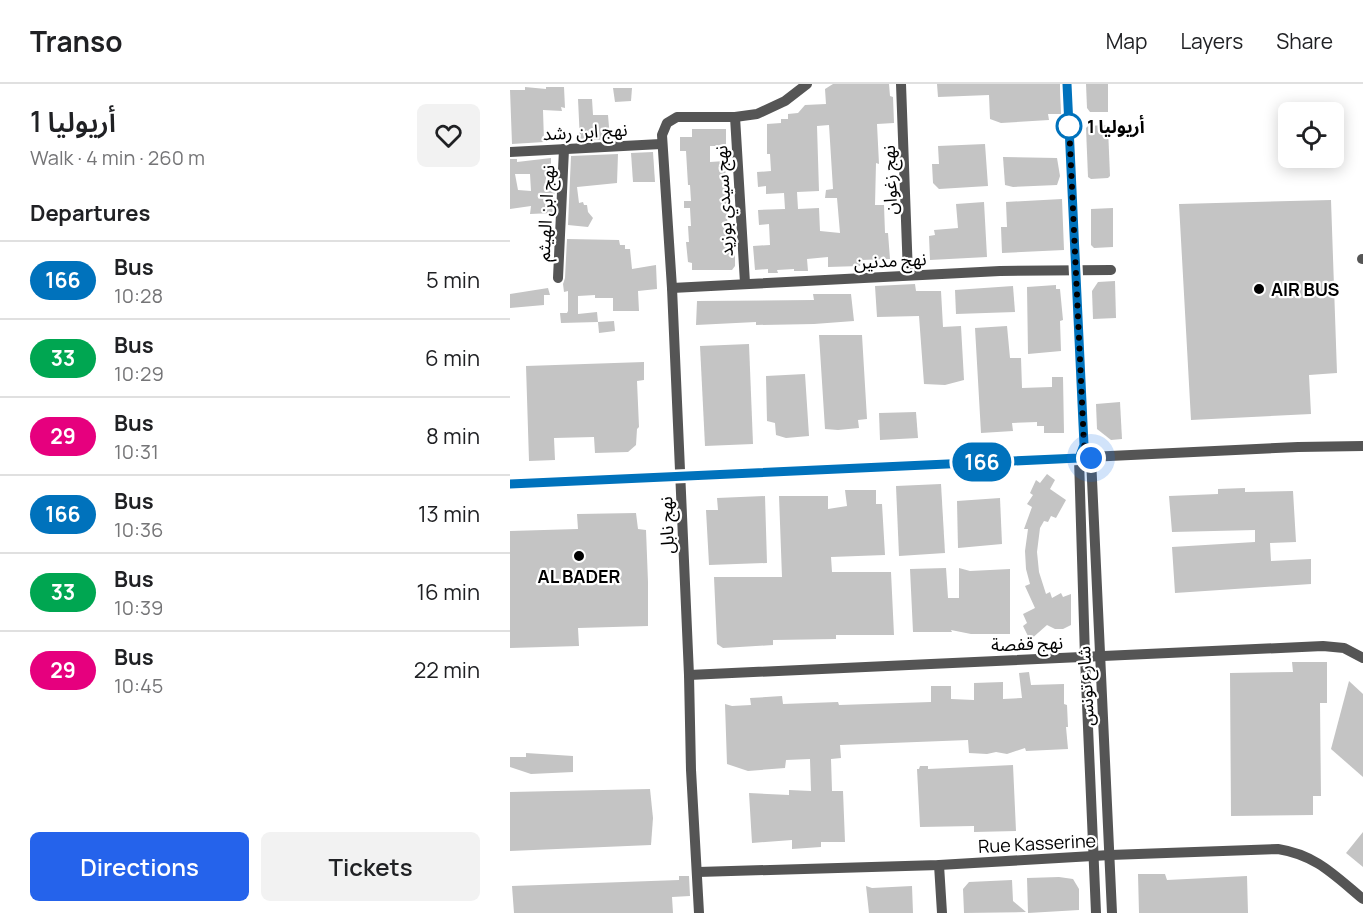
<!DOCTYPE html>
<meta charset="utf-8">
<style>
body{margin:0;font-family:Manrope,"Noto Sans Arabic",sans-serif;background:#f2f2f2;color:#202124;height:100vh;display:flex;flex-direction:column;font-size:22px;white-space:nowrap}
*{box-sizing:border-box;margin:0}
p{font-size:20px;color:#757577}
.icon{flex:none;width:33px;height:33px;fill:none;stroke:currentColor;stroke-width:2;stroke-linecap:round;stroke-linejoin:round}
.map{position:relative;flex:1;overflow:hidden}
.panel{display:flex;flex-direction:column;background:#fff;width:510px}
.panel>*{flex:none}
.badge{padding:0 12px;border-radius:20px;font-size:21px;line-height:39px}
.fabs{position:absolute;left:768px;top:18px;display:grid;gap:12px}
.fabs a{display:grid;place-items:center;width:66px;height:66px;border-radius:9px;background:#fff;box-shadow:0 3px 15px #0003;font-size:30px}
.you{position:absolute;width:30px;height:30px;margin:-15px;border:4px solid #fff;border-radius:50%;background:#1a73e8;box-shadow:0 0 0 9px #1a73e833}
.map>.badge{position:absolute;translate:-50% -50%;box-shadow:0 0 0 3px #fff}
h2{padding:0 30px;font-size:22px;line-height:54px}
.round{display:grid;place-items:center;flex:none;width:63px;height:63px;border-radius:9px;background:#f2f2f2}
.summary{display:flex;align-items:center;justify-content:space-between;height:102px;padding:0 30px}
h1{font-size:28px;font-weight:600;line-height:45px}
.primary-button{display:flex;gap:12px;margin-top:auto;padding:12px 30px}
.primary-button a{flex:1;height:69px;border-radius:9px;background:#2563eb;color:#fff;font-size:24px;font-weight:600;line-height:69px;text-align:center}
.primary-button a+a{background:#f2f2f2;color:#202124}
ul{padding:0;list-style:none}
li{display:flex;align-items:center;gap:18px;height:78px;padding:0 30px;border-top:2px solid #e0e0e0}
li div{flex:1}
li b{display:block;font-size:22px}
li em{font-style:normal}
li .badge{min-width:66px;font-weight:700;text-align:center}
header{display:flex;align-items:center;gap:36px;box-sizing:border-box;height:84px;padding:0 30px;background:#fff;border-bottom:2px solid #e0e0e0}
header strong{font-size:28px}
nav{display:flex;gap:33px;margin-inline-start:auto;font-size:21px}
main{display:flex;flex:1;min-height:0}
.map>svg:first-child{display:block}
.building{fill:#c4c4c4;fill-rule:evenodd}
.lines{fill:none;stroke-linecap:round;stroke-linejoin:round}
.minor{stroke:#555;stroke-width:10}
.line-casing{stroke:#fff;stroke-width:14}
.line{stroke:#0072bc;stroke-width:9}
.walk{stroke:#000;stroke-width:6;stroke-dasharray:0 10.8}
.stop-dot{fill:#fff;stroke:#0072bc;stroke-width:3}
.poi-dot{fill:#000;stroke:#fff;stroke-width:2}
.labels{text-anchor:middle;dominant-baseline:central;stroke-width:4.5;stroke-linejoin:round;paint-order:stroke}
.stop-label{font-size:18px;font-weight:bold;fill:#000;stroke:#fff;text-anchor:start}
.street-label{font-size:18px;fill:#000;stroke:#fff}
.poi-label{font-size:18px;font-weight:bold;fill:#000;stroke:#fff;text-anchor:start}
</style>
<header>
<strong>Transo</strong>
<nav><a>Map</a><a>Layers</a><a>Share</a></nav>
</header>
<main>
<section class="panel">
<div class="summary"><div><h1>أريوليا 1</h1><p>Walk · 4 min · 260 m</p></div><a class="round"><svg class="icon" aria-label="heart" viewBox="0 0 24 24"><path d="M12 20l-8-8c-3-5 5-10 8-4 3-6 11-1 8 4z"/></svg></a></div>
<h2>Departures</h2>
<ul>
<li><span class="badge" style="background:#0072bc;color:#fff">166</span><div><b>Bus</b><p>10:28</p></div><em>5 min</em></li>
<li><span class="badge" style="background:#00a651;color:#fff">33</span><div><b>Bus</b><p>10:29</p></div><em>6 min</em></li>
<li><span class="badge" style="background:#e6007e;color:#fff">29</span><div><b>Bus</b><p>10:31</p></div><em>8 min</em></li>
<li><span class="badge" style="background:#0072bc;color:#fff">166</span><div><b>Bus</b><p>10:36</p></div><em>13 min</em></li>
<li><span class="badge" style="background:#00a651;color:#fff">33</span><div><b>Bus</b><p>10:39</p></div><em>16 min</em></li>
<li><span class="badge" style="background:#e6007e;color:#fff">29</span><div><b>Bus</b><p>10:45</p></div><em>22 min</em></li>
</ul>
<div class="primary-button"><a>Directions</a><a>Tickets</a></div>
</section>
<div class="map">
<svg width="853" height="829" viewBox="0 0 853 829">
<rect width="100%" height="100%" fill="#fff"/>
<g class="building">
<path d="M 323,0 L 379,0 L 380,12 L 383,13 L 384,39 L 367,40 L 369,80 L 366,79 L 365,121 L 374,121 L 375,149 L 378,149 L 380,175 L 351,176 L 350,182 L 318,183 L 318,173 L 297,175 L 298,187 L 284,187 L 284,185 L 267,186 L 268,189 L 258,189 L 258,185 L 245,186 L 243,162 L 260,161 L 259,140 L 249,141 L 248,126 L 275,125 L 274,109 L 256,110 L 256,102 L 248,103 L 247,88 L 261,87 L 260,70 L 257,70 L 257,40 L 271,39 L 271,35 L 278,35 L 278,30 L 288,29 L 295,21 L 316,20 L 315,5 ZM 319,41 L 323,105 L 316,106 L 315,114 L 327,114 L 330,149 L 310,147 L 309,124 L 288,125 L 287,108 L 309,107 L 307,42 Z"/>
<polygon points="427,0 550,0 551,30 538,30 539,36 491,39 480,35 479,11 428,13"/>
<polygon points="576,0 598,0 598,28 580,28 577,24"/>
<polygon points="15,3 36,5 36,3 54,3 55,24 51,23 52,27 33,26 34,58 2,60 0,6 15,6"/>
<polygon points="103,4 122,4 121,17 105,18"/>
<polygon points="68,15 82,15 83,31 98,31 100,55 70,57"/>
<polygon points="595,41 598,44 600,92 598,94 581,95 578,93 576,44 578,42"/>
<polygon points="182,45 216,45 216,62 200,62 200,78 215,77 216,101 219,101 221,126 218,126 217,132 220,168 225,168 225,182 222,186 182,186 182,179 178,178 176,158 179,158 178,142 181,142 180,124 174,124 174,117 181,117 180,101 178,101 176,67 170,67 170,53 182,53"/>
<polygon points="475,60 478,102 429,105 423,99 422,80 429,80 428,62"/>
<polygon points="143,68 145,98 123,98 121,69"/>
<polygon points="108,70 107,99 67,103 69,119 73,118 74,121 77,121 78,128 83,134 78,143 58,141 61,72"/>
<polygon points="493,73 547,74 550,92 547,101 503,103 495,101"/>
<path d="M 41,74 L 41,88 L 36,89 L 36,103 L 45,103 L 43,129 L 20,130 L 21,122 L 0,125 L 0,75 L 7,75 L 7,78 ZM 5,90 L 20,90 L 21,107 L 8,106 Z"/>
<polygon points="552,115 554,166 492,169 491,143 497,143 496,118"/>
<polygon points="821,116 827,289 799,291 801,330 681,336 669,120"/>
<polygon points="474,118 477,173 420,176 419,152 425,151 424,146 448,144 446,120"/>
<polygon points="603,124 603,163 584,164 581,161 581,125"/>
<polygon points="57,155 109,156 110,161 115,161 115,165 120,165 122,185 146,181 147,205 128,207 129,227 103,227 103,214 85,214 85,211 68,212 68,230 87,228 88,238 51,239 50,229 57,229 58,227 58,207 54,208 53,200 55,194"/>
<polygon points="605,197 606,234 583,235 582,207 588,198"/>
<polygon points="405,200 406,207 431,207 433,243 451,242 454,296 435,301 414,300 409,232 367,233 365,202"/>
<polygon points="546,201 546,205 550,205 553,236 550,237 551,267 518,270 517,203"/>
<polygon points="503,202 505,228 446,230 445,206"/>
<polygon points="38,204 40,211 34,211 34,221 0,224 0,210"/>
<polygon points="303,210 341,210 344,237 304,240 246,241 246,238 186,241 187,217 304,216"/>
<polygon points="104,237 105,247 89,249 88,238"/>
<polygon points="497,242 500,274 511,274 512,304 542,303 542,293 553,293 554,349 534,349 534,342 527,342 527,338 502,339 503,347 471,349 465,244"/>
<polygon points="309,251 352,251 357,335 348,336 349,344 328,346 315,345"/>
<polygon points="239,260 243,360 195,362 190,262"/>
<polygon points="134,278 134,296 127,297 129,343 127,345 126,361 118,368 85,369 84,353 44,354 45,376 19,377 16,282"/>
<polygon points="295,290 299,352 276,354 266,351 265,339 257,337 256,292"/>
<polygon points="610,318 612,355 601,356 587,345 586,320"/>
<polygon points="406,328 408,354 370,356 369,329"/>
<polygon points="537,390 545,396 540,405 556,416 546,434 541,432 538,438 534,437 530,444 527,468 529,488 536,510 540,508 542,514 551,509 553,513 561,510 561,541 553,545 545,545 537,541 520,556 513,542 517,539 513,530 525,524 515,502 520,500 516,485 515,467 518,445 514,445 522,423 517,420 523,411 520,409 526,396 530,399"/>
<polygon points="431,400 435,469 389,472 386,402"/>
<polygon points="735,404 735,408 783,407 786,458 760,459 761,477 801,475 801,500 665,509 662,463 745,458 745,446 662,448 659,412 708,410 708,405"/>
<polygon points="335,406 366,406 366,420 372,420 375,471 321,473 322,488 381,488 384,551 326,551 326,555 263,556 263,561 213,564 207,560 204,493 272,493 269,412 318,412 318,425 337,422"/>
<polygon points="255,412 257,479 199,481 196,426 208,426 207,414"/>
<polygon points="490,414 492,460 448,464 447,417"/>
<polygon points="126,429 128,445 136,446 138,498 138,542 68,544 69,562 0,564 0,447 68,445 67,430"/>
<polygon points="436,484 438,514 449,514 449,484 460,487 500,485 500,550 461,550 441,546 442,548 403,548 400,485"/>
<polygon points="782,578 817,578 817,619 810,619 811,712 803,712 803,731 721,732 720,589 783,588"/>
<polygon points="519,588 521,601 554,600 554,620 557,621 558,643 556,643 558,665 516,667 515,664 497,670 486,668 477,670 459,669 458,656 330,661 331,674 321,675 322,707 333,707 335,758 311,758 311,763 282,765 282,756 242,759 239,709 279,711 279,706 301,707 300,675 276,676 275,684 238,687 217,680 215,620 222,622 241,621 240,614 272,612 273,620 328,618 329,621 421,618 421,602 441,602 441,615 464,616 464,599 493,598 493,615 512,614 509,589"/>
<polygon points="839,597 853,610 853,693 821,665"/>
<polygon points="16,669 63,672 63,688 21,690 0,683 0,673 16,673"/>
<polygon points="503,681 506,747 464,748 464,742 410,743 407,685 409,685 410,682 418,682 418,685"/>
<polygon points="140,705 143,734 141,761 0,767 0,708"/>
<polygon points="853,748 853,783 836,769"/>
<polygon points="628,790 655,790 657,796 737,792 738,829 629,829"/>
<polygon points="169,792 179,792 180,812 162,813 163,829 4,829 2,802 169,796"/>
<polygon points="549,793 563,795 569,805 569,826 518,829 517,794"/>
<polygon points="502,796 503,817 516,828 454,829 453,805 459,798"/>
<polygon points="356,802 362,804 402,802 403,829 359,829"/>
</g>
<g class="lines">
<g class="minor">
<polyline points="391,0 398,191"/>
<polyline points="557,0 574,361 581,374 602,829"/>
<polyline points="225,33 235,199"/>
<polyline points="0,68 151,60"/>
<polyline points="852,175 853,175"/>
<polyline points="48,194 54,65"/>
<polyline points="162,204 490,187 601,186"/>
<polyline points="571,369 569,374 575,573 586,829"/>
<polyline points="0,401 788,363 853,362"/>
<polyline points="179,591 813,562 834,564 853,574"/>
<polyline points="429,781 432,829"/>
<path d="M 188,788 L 429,781 L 600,771 L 768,765 C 806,771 824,791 853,815"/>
<polyline points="189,829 181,686 179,591 162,204 152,51 157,39 167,33 225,33 247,30 275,17 297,0"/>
</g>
</g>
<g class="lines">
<g class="line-casing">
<polyline id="line" points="0,400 569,374 574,361 557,0"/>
</g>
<use href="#line" class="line"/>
<polyline class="walk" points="559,42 559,40 574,361 581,374"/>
</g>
<circle class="stop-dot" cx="559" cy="42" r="12"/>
<g class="poi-dot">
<circle cx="749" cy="205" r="6"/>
<circle cx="69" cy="472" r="6"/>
</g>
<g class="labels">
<g class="stop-label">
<text x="577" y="42">أريوليا 1</text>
</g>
<g class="street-label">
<text transform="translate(75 47) rotate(-3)">نهج ابن رشد</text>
<text transform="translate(379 96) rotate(-92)">نهج زغوان</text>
<text transform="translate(213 117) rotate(-93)">نهج سيدي بوزيد</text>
<text transform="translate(35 129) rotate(-87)">نهج ابن الهيثم</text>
<text transform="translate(380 176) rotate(-3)">نهج مدنين</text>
<text transform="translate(156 441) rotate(-92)">نهج نابل</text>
<text transform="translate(517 559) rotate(-2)">نهج قفصة</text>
<text transform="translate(575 602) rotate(-93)">شارع تونس</text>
<text transform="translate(527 759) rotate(-3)">Rue Kasserine</text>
</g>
<g class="poi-label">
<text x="761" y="205">AIR BUS</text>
<text x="69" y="492" text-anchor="middle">AL BADER</text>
</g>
</g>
</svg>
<div class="fabs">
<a><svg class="icon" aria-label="locate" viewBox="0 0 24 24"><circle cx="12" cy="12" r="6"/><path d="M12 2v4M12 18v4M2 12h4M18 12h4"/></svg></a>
</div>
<div class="you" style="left:581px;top:374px"></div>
<b class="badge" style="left:472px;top:378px;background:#0072bc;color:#fff">166</b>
</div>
</main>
